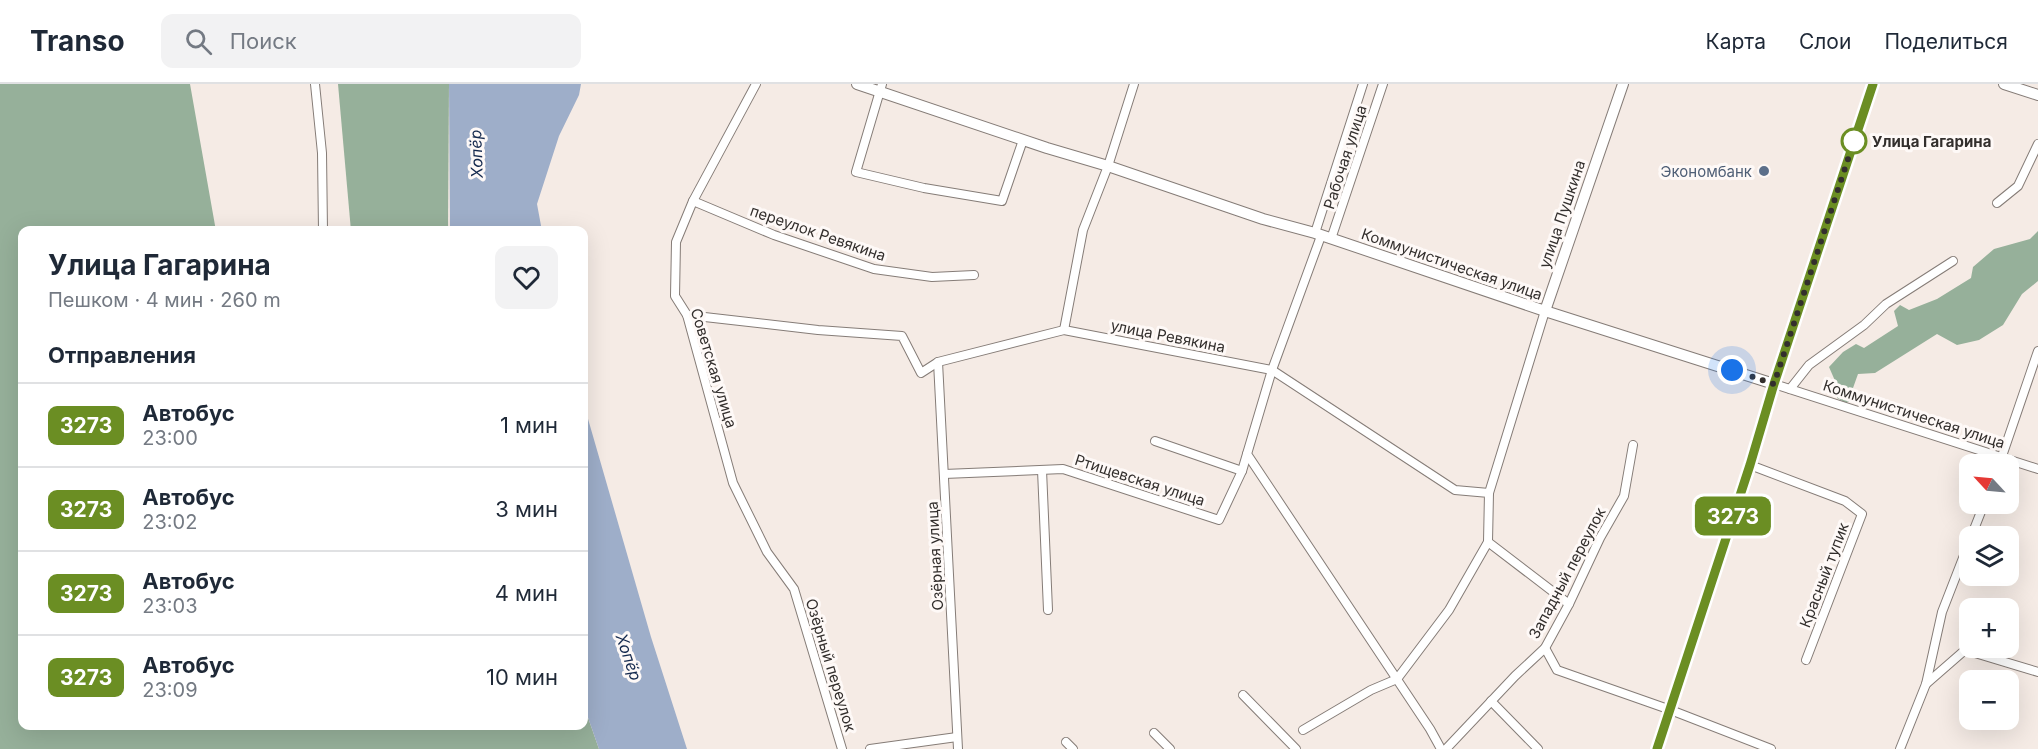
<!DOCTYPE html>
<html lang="ru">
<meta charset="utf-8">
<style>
body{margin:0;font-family:Inter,sans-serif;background:#f2f2f3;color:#1f2937;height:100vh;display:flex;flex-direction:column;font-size:22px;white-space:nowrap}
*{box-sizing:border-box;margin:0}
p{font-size:20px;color:#747a83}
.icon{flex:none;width:33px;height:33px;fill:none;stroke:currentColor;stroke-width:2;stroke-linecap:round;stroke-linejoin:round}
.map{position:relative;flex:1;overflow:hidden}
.details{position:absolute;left:18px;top:142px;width:570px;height:504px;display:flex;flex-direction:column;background:#fff;border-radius:12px;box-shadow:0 6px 24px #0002}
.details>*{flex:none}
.badge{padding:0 12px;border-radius:9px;font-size:21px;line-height:39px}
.needle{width:39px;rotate:296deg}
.buttons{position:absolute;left:1959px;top:370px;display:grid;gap:12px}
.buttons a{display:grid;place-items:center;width:60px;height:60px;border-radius:12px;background:#fff;box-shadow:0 6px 24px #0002;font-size:30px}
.you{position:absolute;width:30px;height:30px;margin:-15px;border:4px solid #fff;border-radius:50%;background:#1a73e8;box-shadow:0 0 0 9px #1a73e833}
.map>.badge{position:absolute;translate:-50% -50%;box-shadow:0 0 0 3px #fff}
h2{padding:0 30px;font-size:22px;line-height:54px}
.round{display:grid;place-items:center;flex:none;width:63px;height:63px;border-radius:12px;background:#f2f2f3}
.headline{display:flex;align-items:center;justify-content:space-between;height:102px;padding:0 30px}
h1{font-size:28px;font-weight:700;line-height:45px}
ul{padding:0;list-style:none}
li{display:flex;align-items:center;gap:18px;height:84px;padding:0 30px;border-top:2px solid #e0e1e3}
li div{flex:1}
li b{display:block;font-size:22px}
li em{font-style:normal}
li .badge{min-width:66px;font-weight:700;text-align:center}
header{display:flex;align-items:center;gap:36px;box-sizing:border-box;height:84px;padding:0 30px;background:#fff;border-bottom:2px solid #e0e1e3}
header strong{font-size:28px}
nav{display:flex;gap:33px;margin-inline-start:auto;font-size:21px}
.search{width:420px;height:54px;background:#f2f2f3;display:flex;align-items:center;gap:15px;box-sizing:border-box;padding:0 21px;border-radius:12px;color:#747a83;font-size:22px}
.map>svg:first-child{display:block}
.forest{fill:#96b09a}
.water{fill:#9eaec9}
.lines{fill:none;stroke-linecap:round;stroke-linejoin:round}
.minor-casing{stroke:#857c77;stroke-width:10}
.tertiary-casing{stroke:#857c77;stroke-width:12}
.minor{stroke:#fff;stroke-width:8}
.tertiary{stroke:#fff;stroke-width:10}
.line-casing{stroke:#fff;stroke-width:14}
.line{stroke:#6b8e23;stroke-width:9}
.walk{stroke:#332f2d;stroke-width:6;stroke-dasharray:0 10.8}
.stop-dot{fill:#fff;stroke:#6b8e23;stroke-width:3}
.service-dot{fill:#5c6f8a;stroke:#fef9f7;stroke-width:2}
.labels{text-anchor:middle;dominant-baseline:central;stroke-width:6;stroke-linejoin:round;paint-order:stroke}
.stop-label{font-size:15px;font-weight:bold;fill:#332f2d;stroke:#fef9f7;text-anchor:start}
.street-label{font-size:15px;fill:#332f2d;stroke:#fef9f7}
.service-label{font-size:15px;fill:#4e5e75;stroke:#fef9f7;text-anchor:end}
.water-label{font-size:16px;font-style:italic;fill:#13284d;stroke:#fef9f7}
</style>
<header>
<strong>Transo</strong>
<div class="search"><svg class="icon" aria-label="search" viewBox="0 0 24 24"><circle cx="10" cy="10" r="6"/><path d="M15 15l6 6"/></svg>Поиск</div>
<nav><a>Карта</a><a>Слои</a><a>Поделиться</a></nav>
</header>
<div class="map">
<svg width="2038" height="665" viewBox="0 0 2038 665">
<rect width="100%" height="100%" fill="#f5ebe5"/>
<g class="forest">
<polygon points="0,0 190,0 216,147 22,147 22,642 584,642 584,622 599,665 0,665"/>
<polygon points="338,0 449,0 448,147 351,147"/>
<polygon points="2038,147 2038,197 2022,210 2003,241 1979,256 1957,261 1937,250 1875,289 1858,290 1853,304 1857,314 1846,319 1837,314 1836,299 1829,283 1843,268 1856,260 1864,264 1898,242 1894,227 1900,221 1909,226 1937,215 1971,194 1973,183 1994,165 2030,155"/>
</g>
<g class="water">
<polygon points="449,0 581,0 579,11 559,52 537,120 542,147 450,147"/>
<polygon points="584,321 651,553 687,665 599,665 584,622"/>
</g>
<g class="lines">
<g class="minor-casing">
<g id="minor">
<polyline points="315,0 322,69 323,147"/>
<polyline points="756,0 693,117 676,158 675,212 687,231 733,399 767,468 794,505 842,665"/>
<polyline points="882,0 856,88 924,104 1002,117 1023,56"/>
<polyline points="693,117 774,151 874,185 932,193 974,191"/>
<polyline points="1997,119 2018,102 2038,60"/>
<polyline points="1315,149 1363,0"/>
<polyline points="1321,152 1272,286 1247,370 1430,645 1441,665"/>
<polyline points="1331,155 1383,0"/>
<polyline points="687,231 818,246 902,252 921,289 938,278 1064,246 1272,286 1455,406 1489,409 1488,458 1569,520"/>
<polyline points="1064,246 1083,146 1108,82 1134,0"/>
<polyline points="938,278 958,665"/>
<polyline points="1774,300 2038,385"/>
<polyline points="1790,305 1809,281 1864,241 1886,220 1953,177"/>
<polyline points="1155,357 1242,387"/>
<polyline points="1750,381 1845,417 1862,430 1806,576"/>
<polyline points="1999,381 2038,267"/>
<polyline points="1042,386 1048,526"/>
<polyline points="944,390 1063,385 1219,436 1242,387 1247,370"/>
<polyline points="1489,409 1545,227"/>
<polyline points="1971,453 1984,420"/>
<polyline points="1545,564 1557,586 1668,625 1771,665"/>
<polyline points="1926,600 1965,566 2038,588"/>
<polyline points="1243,611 1296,665"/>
<polyline points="1491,617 1538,665"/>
<polyline points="1303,646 1371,606 1397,595 1449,526 1488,458"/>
<polyline points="1154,649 1170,665"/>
<polyline points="1066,658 1073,665"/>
<polyline points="870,665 957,653"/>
<polyline points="1446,665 1515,592 1545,564 1569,520 1600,454 1624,412 1633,361"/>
<polyline points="1900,665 1926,600 1942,528 1970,456"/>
</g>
</g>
<g class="tertiary-casing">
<g id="tertiary">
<polyline points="857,0 1047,64 1108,82 1263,135 1315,149 1545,227 1774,300"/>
<polyline points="2004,0 2038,11"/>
<polyline points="1545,227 1623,0"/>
<polyline points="1657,665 1750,381 1774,300 1873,0"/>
</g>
</g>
<use href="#minor" class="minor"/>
<use href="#tertiary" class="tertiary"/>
</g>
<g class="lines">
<g class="line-casing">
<polyline id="line" points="1657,665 1750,381 1774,300 1873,0"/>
</g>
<use href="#line" class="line"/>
<polyline class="walk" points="1732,286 1774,300 1854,57"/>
</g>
<circle class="stop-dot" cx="1854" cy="57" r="12"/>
<circle class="service-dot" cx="1764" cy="87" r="6"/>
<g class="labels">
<g class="stop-label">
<text x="1872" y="57">Улица Гагарина</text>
</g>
<g class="street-label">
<text transform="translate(1345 73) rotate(-72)">Рабочая улица</text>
<text transform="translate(1562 130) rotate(-71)">улица Пушкина</text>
<text transform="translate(818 149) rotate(19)">переулок Ревякина</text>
<text transform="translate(1452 180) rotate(19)">Коммунистическая улица</text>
<text transform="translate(1168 252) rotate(11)">улица Ревякина</text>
<text transform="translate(714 284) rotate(73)">Советская улица</text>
<text transform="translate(1914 330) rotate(18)">Коммунистическая улица</text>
<text transform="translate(1140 396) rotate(18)">Ртищевская улица</text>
<text transform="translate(935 472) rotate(-93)">Озёрная улица</text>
<text transform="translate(1567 489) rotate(-62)">Западный переулок</text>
<text transform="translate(1824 491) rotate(-69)">Красный тупик</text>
<text transform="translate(831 581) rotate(73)">Озёрный переулок</text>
</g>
<g class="service-label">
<text x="1752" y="87">Экономбанк</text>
</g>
<g class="water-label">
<text transform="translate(476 70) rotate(-92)">Хопёр</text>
<text transform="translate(629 573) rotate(71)">Хопёр</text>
</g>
</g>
</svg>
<div class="buttons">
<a><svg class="needle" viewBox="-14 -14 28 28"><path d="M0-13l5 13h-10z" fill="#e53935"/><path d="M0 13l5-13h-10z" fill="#747a83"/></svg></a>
<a><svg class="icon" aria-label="layers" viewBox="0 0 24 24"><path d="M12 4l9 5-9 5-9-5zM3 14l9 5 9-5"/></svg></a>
<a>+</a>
<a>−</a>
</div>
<div class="you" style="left:1732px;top:286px"></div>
<b class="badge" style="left:1733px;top:432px;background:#6b8e23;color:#fff">3273</b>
<section class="details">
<div class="headline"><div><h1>Улица Гагарина</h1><p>Пешком · 4 мин · 260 m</p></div><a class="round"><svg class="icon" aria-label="heart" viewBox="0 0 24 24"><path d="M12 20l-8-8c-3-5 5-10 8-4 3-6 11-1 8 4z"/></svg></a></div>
<h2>Отправления</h2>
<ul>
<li><span class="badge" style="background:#6b8e23;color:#fff">3273</span><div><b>Автобус</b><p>23:00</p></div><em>1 мин</em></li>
<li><span class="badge" style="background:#6b8e23;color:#fff">3273</span><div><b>Автобус</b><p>23:02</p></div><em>3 мин</em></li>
<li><span class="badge" style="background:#6b8e23;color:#fff">3273</span><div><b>Автобус</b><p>23:03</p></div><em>4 мин</em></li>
<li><span class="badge" style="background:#6b8e23;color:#fff">3273</span><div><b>Автобус</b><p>23:09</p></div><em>10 мин</em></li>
</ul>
</section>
</div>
